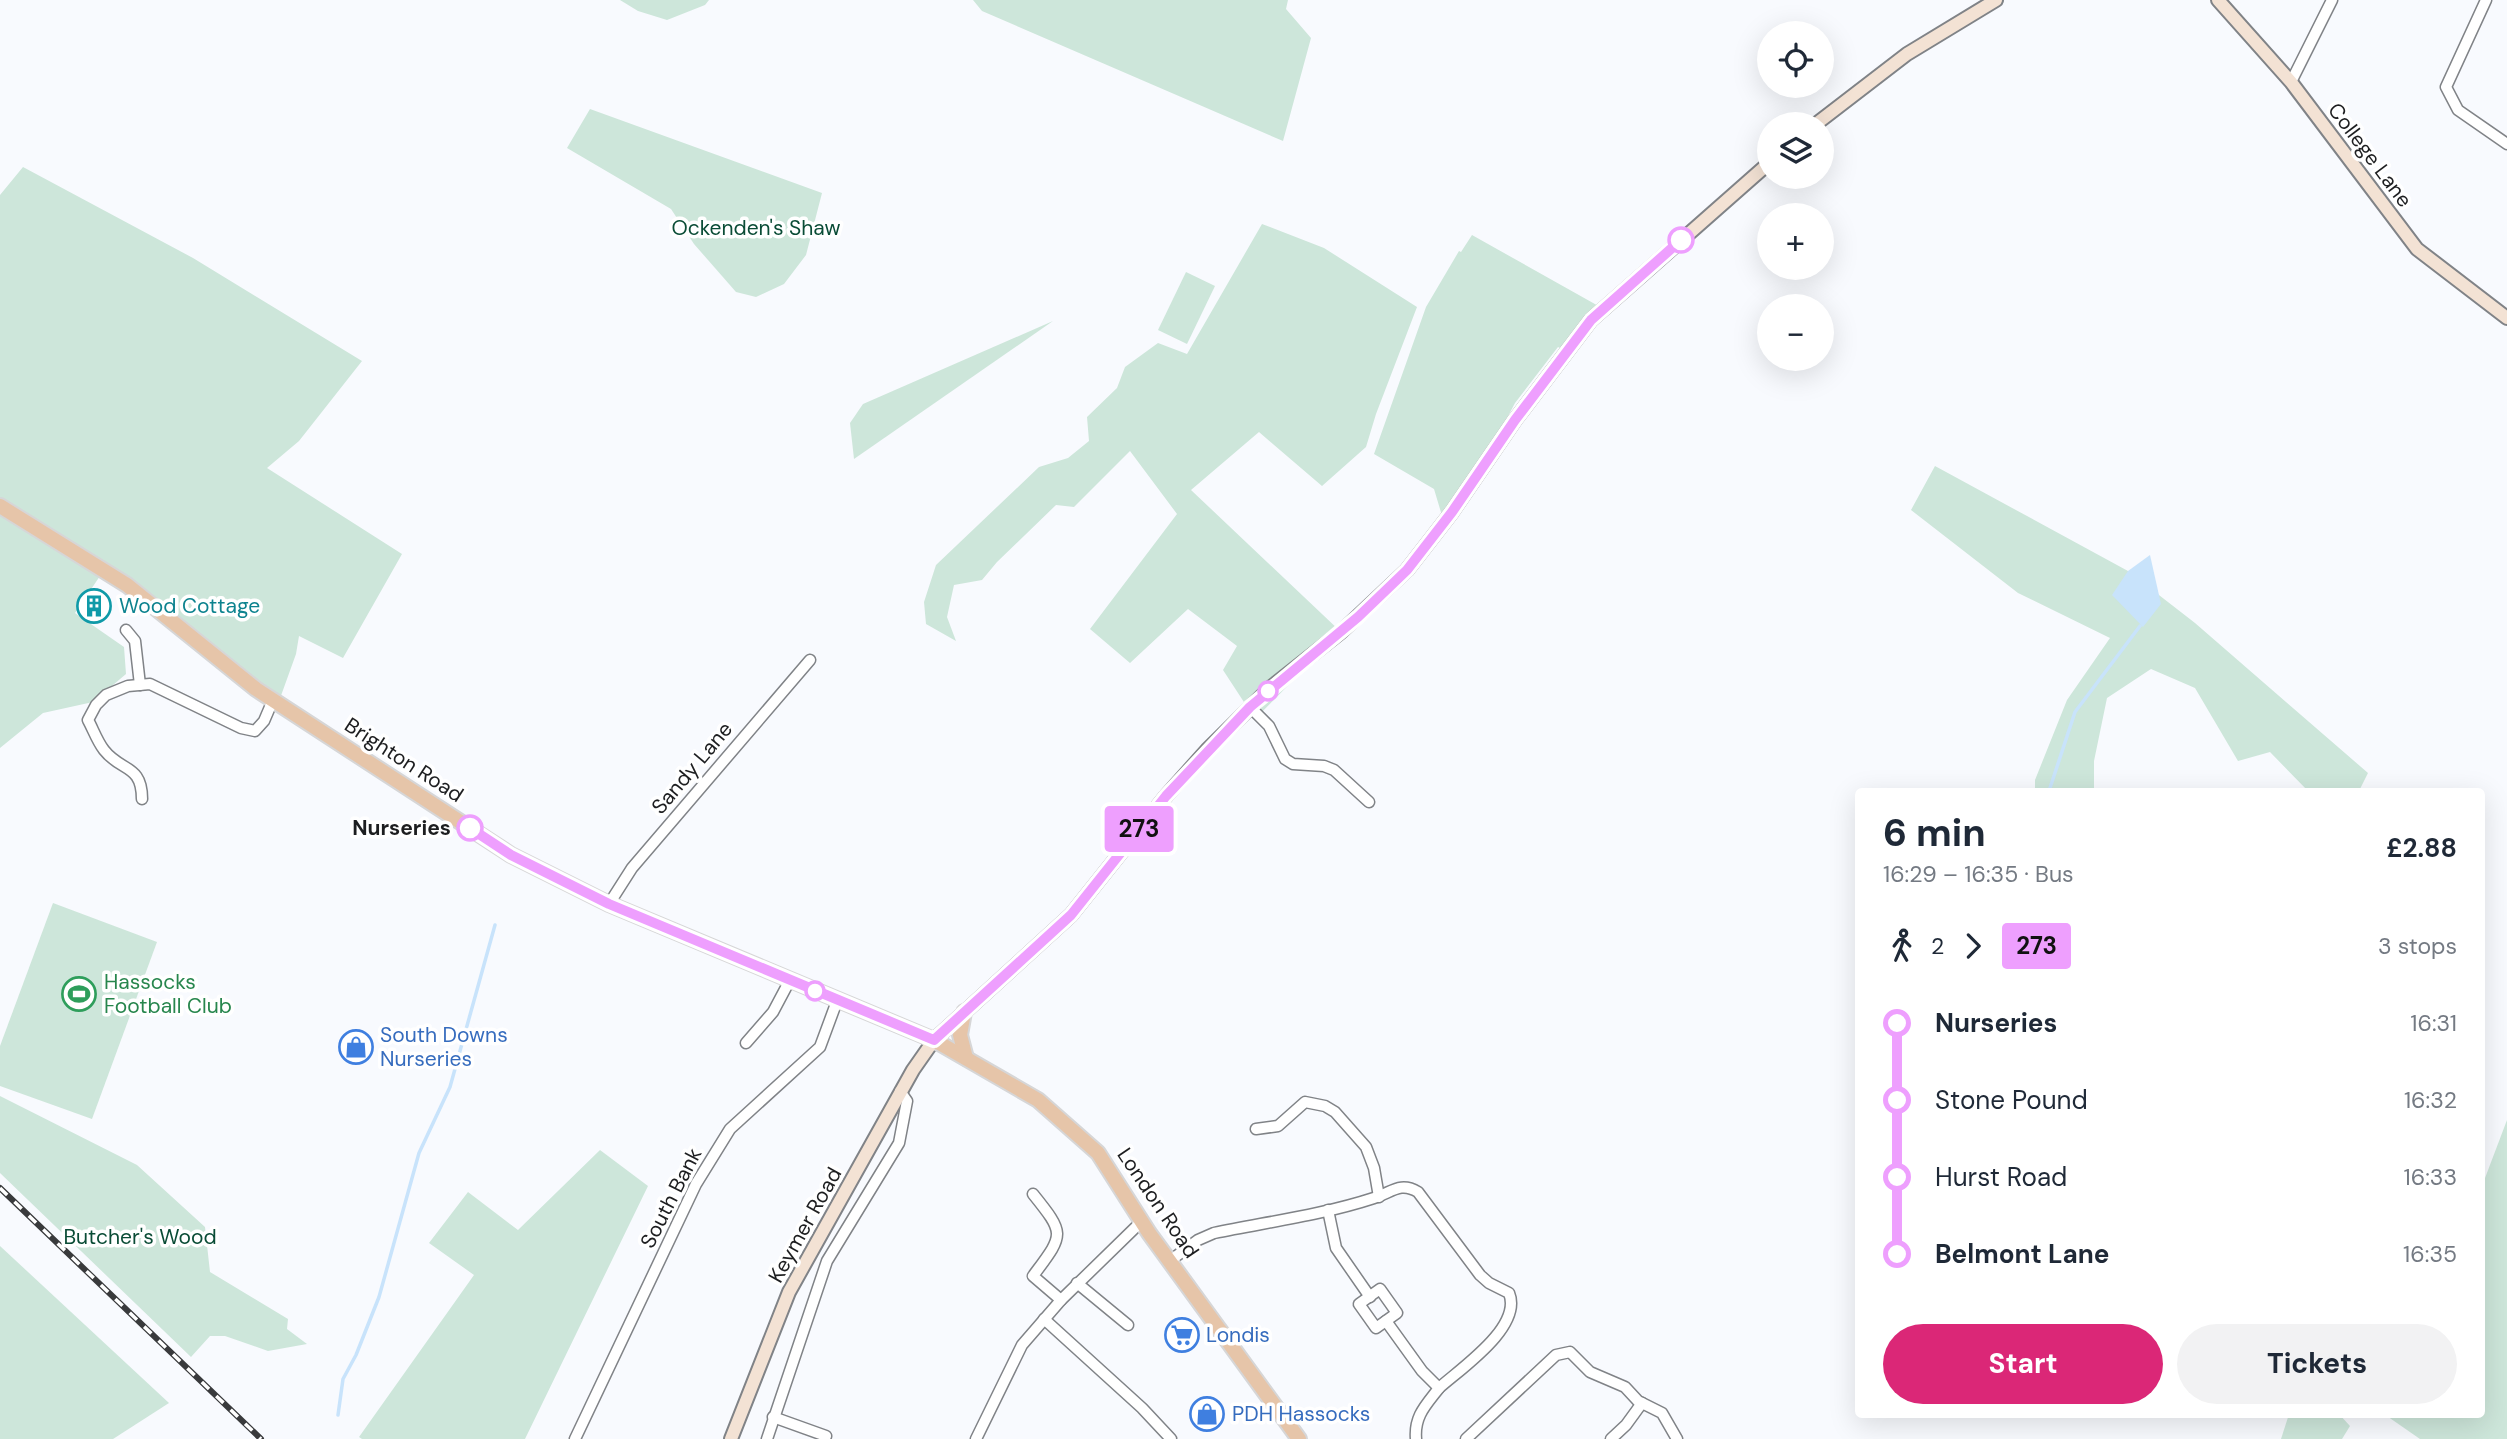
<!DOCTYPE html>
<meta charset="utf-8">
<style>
body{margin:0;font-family:"DM Sans",sans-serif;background:#f2f2f3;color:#1f2937;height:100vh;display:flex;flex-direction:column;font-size:26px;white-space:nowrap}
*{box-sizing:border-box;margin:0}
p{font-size:23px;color:#747a83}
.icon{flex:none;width:38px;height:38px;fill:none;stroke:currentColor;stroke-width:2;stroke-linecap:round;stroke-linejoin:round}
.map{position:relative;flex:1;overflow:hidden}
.panel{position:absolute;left:1855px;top:788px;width:630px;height:630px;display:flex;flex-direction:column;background:#fff;border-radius:7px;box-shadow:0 7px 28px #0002}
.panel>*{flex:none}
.badge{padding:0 14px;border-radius:5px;font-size:24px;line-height:46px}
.buttons{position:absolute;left:1757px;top:21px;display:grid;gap:14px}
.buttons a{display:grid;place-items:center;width:77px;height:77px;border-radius:50%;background:#fff;box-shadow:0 7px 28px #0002;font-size:35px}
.map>.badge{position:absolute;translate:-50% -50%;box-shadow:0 0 0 4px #fff}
.legs{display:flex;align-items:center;gap:10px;height:77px;padding:0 28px;font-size:23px}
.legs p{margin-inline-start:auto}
.summary{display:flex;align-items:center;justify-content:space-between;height:119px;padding:0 28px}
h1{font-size:38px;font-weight:700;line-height:52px}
.button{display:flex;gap:14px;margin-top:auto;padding:14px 28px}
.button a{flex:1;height:80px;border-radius:42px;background:#db2777;color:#fff;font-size:28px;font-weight:700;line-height:80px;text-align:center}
.button a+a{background:#f2f2f3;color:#1f2937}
ul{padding:0 28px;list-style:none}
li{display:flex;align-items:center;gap:24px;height:77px;font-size:26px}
li i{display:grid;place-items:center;width:10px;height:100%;margin:0 9px;background:currentColor}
li i::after{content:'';width:18px;height:18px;margin:-9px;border:5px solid;border-radius:50%;background:#fff}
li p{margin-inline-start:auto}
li:first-child i{background:linear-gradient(#0000 50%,currentColor 0)}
li:last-child i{background:linear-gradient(currentColor 50%,#0000 0)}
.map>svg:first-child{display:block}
.green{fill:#cde6da}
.water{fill:#c8e3fb}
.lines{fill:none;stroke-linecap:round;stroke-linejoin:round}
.stream{stroke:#c8e3fb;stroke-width:3.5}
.street-casing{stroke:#808387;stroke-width:13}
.secondary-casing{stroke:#808387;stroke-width:16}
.primary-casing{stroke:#d6d6d7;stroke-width:18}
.street{stroke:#fff;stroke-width:10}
.secondary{stroke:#f3e2d4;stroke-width:12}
.primary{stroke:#e6c5a9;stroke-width:14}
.rail-casing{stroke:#393a3c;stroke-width:6}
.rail{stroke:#fff;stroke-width:3.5;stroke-dasharray:10;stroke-linecap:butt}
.line-1-casing{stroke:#fff;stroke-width:16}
.line-1{stroke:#ee9ffe;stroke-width:10}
.stop-1-dot{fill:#fff;stroke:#ee9ffe;stroke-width:3.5}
.labels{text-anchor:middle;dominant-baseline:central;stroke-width:7;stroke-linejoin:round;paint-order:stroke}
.street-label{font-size:21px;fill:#1d1e20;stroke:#fff}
.park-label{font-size:21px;fill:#0a4c36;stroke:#fff}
.culture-label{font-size:21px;fill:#0d838f;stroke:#fff;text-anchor:start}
.stop-label{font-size:21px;font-weight:bold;fill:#1d1e20;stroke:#fff;text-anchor:end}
.leisure-label{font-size:21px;fill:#27864d;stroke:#fff;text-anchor:start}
.shop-label{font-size:21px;fill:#366cbe;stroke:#fff;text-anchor:start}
</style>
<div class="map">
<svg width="2507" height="1439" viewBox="0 0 2507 1439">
<rect width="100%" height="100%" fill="#f8fafe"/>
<g class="green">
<polygon points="620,0 709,0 705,5 667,20 638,11"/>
<polygon points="973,0 1288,0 1286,9 1311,38 1283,141 982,11"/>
<polygon points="590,109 822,193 806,255 784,284 756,297 736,292 694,244 671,209 567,148"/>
<polygon points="23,167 193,258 362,361 299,441 267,468 402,554 343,658 299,636 296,654 278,704 156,608 151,614 121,588 100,576 75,613 124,647 126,674 93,702 43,713 0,748 0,195"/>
<polygon points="1262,224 1324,248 1417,307 1376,414 1366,447 1322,486 1259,432 1191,490 1341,632 1255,719 1223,670 1237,646 1188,609 1130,663 1090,629 1177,514 1130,451 1074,507 1056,505 997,562 982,580 954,585 947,617 956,641 926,624 924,602 936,565 1039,467 1068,458 1089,441 1087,417 1117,388 1125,367 1158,343 1187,354"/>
<polygon points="1472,235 1602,308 1566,351 1558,347 1515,403 1487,456 1443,519 1434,489 1374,454 1426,307 1459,251 1461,252"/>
<polygon points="1186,272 1215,286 1187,344 1158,330"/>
<polygon points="1053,321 854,459 850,423 863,404"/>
<polygon points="1935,466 2128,571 2195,623 2368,773 2359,791 2308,791 2270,752 2238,761 2195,688 2151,669 2107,698 2094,761 2094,791 2035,791 2035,780 2067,700 2110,638 2018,593 1911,510"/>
<polygon points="53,903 157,942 92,1119 0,1086 0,1046"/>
<polygon points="0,1096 137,1165 205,1227 210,1272 288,1319 287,1329 307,1344 268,1351 225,1336 210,1336 191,1357 0,1173"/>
<polygon points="2507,1120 2507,1439 2420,1439 2384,1414 2482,1414 2482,1186"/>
<polygon points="600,1150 648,1186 525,1439 362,1439 359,1437 474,1275 429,1243 468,1192 518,1230"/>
<polygon points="0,1246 169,1403 113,1439 0,1439"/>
<polygon points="2289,1414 2339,1414 2350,1426 2342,1439 2281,1439"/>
</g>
<polygon class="water" points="2150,555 2161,604 2143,627 2112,595 2128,571"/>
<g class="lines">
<g class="stream">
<polyline points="2049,791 2075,712 2140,626"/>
<polyline points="338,1415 343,1379 356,1355 379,1297 419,1153 450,1087 495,925"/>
</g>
<g class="street-casing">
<g id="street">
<polyline points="2486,0 2446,87 2458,110 2507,144"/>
<polyline points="2291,82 2332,0"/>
<polyline points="126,630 135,641 140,685"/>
<polyline points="1250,707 1269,726 1285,759 1293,764 1324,766 1334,770 1369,802"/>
<path d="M 142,799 C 142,764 121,772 104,750 C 97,741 93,729 88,720 L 96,705 L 106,695 L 128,686 L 150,684 L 241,728 L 255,731 L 264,721 L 273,700"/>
<polyline points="609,904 632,868 810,660"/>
<polyline points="746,1043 773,1012 790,980"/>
<polyline points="1256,1129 1278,1126 1305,1102 1325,1106 1335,1112 1366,1147 1374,1168 1379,1197"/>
<path d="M 1033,1194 C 1066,1235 1064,1234 1033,1276 L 1061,1300"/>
<polyline points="1328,1210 1336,1248 1370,1297"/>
<path d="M 1171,1260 L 1198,1240 L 1214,1233 C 1267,1222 1322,1215 1374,1198 C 1391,1193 1400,1181 1418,1192 L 1480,1275 L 1489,1283 L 1509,1293 C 1523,1327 1460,1369 1439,1388"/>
<polyline points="1077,1283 1128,1325"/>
<polygon points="1380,1289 1397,1313 1376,1328 1359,1304"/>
<polyline points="1044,1319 1142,1408 1171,1439"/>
<path d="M 1386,1321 L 1422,1371 L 1439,1388 C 1426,1405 1414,1416 1416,1439"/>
<polyline points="773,1417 826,1436"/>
<polyline points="575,1439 696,1184 730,1129 820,1047 837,1001"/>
<polyline points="767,1439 827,1261 899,1143 907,1101 900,1091"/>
<polyline points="976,1439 1022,1345 1061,1300 1142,1221"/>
<polyline points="1466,1439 1556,1355 1570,1352 1590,1372 1625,1387 1638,1401 1662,1413 1677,1439"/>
<polyline points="1611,1439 1626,1425 1642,1403"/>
</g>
</g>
<g class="secondary-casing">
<g id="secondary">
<polyline points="2218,0 2291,82 2417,249 2507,318"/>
<polyline points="1816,124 1907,54 1996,0"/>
<polyline points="731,1439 789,1292 913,1070 934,1040 1071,915 1166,796 1207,750 1270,688 1341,632 1407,570 1452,512 1515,420 1591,320 1769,163"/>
</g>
</g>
<g class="primary-casing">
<g id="primary">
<polyline points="0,506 127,585 256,689 511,855 609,904 934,1040 1038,1100 1098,1153 1149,1233 1299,1439"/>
<polyline points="964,1012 960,1035 966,1058"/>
</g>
</g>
<use href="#street" class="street"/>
<use href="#secondary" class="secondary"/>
<use href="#primary" class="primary"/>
<g class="rail-casing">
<polyline id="rail" points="0,1188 261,1439"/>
</g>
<use href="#rail" class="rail"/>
</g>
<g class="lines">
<g class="line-1-casing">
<polyline id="line-1" points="470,828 511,855 609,904 934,1040 1071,915 1166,796 1250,707 1358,617 1407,570 1452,512 1515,420 1591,320 1681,240"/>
</g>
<use href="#line-1" class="line-1"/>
</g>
<defs>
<g id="building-ring" transform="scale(1.75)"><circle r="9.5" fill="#fff" stroke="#0f9aa8" stroke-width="1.5"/><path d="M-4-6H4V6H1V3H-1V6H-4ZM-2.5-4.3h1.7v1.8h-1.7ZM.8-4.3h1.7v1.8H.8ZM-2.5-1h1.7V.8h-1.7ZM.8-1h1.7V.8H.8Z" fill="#0f9aa8"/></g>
<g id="stadium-ring" transform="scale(1.75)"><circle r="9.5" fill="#fff" stroke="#2e9e5b" stroke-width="1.5"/><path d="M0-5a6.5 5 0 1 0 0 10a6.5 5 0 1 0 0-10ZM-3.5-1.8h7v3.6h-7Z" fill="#2e9e5b"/></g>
<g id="shop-ring" transform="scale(1.75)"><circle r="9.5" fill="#fff" stroke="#3f7fe0" stroke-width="1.5"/><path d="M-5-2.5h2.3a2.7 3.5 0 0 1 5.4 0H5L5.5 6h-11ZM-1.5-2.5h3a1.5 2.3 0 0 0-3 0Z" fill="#3f7fe0"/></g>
<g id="supermarket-ring" transform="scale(1.75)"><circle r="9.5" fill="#fff" stroke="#3f7fe0" stroke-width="1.5"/><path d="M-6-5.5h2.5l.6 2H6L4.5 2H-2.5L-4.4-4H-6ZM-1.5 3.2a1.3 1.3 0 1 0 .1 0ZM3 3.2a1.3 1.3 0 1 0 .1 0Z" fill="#3f7fe0"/></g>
</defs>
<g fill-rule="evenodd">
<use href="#building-ring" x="94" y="606"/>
<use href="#stadium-ring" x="79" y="994"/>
<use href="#shop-ring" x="356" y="1047"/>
<use href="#supermarket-ring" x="1182" y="1335"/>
<use href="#shop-ring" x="1207" y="1414"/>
</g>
<g class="stop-1-dot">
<circle cx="1681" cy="240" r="12"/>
<circle cx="1268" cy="691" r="9"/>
<circle cx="470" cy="828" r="12"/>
<circle cx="815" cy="991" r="9"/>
</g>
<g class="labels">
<g class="street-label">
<text transform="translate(2370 155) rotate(53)">College Lane</text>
<text transform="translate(404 760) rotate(33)">Brighton Road</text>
<text transform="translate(692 768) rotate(-50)">Sandy Lane</text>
<text transform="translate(671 1198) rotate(-63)">South Bank</text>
<text transform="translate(1158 1203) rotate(56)">London Road</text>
<text transform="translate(805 1225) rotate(-61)">Keymer Road</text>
</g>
<g class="park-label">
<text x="756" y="228">Ockenden's Shaw</text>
<text x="140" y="1237">Butcher's Wood</text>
</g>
<g class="culture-label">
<text x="119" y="606">Wood Cottage</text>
</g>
<g class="stop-label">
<text x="451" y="828">Nurseries</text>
</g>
<g class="leisure-label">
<text x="104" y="982">Hassocks<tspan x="104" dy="24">Football Club</tspan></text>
</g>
<g class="shop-label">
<text x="380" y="1035">South Downs<tspan x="380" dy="24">Nurseries</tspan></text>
<text x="1206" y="1335">Londis</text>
<text x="1232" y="1414">PDH Hassocks</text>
</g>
</g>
</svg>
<div class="buttons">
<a><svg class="icon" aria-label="locate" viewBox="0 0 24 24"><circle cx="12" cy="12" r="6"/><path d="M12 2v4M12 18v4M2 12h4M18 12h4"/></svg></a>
<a><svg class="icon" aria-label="layers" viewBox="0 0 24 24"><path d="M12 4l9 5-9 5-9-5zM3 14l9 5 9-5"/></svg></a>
<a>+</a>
<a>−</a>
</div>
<b class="badge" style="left:1139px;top:829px;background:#ee9ffe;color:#111">273</b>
<section class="panel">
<div class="summary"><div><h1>6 min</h1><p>16:29 – 16:35 · Bus</p></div><b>£2.88</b></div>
<div class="legs"><svg class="icon" aria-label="walk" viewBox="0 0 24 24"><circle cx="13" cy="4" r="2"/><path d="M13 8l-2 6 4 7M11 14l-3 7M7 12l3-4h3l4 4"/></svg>2<svg class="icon" aria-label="forward" viewBox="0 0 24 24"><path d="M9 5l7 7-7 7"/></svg><b class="badge" style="background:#ee9ffe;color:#111">273</b><p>3 stops</p></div>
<ul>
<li><i style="color:#ee9ffe"></i><b>Nurseries</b><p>16:31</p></li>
<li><i style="color:#ee9ffe"></i><span>Stone Pound</span><p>16:32</p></li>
<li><i style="color:#ee9ffe"></i><span>Hurst Road</span><p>16:33</p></li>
<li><i style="color:#ee9ffe"></i><b>Belmont Lane</b><p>16:35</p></li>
</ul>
<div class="button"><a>Start</a><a>Tickets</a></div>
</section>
</div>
